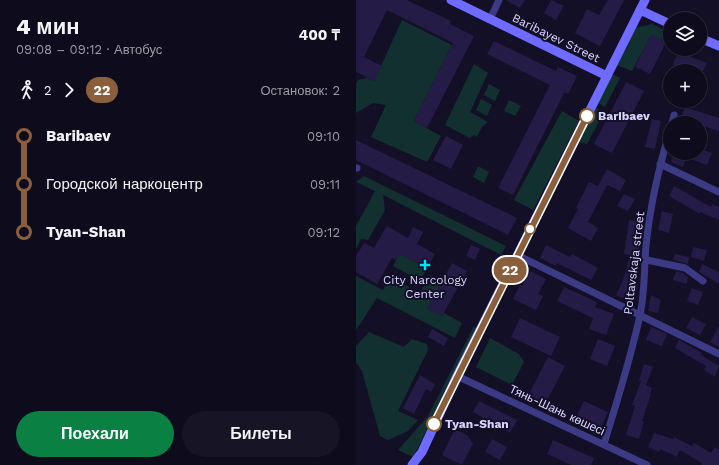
<!DOCTYPE html>
<html lang="ru">
<meta charset="utf-8">
<style>
body{margin:0;font-family:"Work Sans",sans-serif;background:#171425;color:#f1f3f6;height:100vh;display:flex;flex-direction:column;font-size:15px;white-space:nowrap}
*{box-sizing:border-box;margin:0}
p{font-size:13px;color:#9b9ba3}
.icon{flex:none;width:22px;height:22px;fill:none;stroke:currentColor;stroke-width:2;stroke-linecap:round;stroke-linejoin:round}
.map{position:relative;flex:1;overflow:hidden}
.side{display:flex;flex-direction:column;background:#0e0b1c;width:356px}
.side>*{flex:none}
.badge{padding:0 8px;border-radius:13px;font-size:14px;line-height:26px}
.tools{position:absolute;left:307px;top:12px;display:grid;gap:8px}
.tools a{display:grid;place-items:center;width:44px;height:44px;border-radius:50%;background:#0e0b1c;box-shadow:0 1px 3px #0004,0 0 0 1px #2e2b3b;font-size:20px}
.map>.badge{position:absolute;translate:-50% -50%;box-shadow:0 0 0 2px #fff}
.legs{display:flex;align-items:center;gap:6px;height:44px;padding:0 16px;font-size:13px}
.legs p{margin-inline-start:auto}
.head{display:flex;align-items:center;justify-content:space-between;height:68px;padding:0 16px}
h1{font-size:22px;font-weight:800;line-height:30px}
.action{display:flex;gap:8px;margin-top:auto;padding:8px 16px}
.action a{flex:1;height:46px;border-radius:24px;background:#0b8043;color:#fff;font-size:16px;font-weight:800;line-height:46px;text-align:center}
.action a+a{background:#171425;color:#f1f3f6}
ul{padding:0 16px;list-style:none}
li{display:flex;align-items:center;gap:14px;height:48px;font-size:15px}
li i{display:grid;place-items:center;width:6px;height:100%;margin:0 5px;background:currentColor}
li i::after{content:'';width:10px;height:10px;margin:-5px;border:3px solid;border-radius:50%;background:#0e0b1c}
li p{margin-inline-start:auto}
li:first-child i{background:linear-gradient(#0000 50%,currentColor 0)}
li:last-child i{background:linear-gradient(currentColor 50%,#0000 0)}
main{display:flex;flex:1;min-height:0}
.map>svg:first-child{display:block}
.green{fill:#12302f}
.building{fill:#241b47}
.lines{fill:none;stroke-linecap:round;stroke-linejoin:round}
.street{stroke:#3d3a85;stroke-width:7}
.secondary{stroke:#6f6bff;stroke-width:9}
.line-1-casing{stroke:#fff;stroke-width:9}
.line-1{stroke:#8b5e3c;stroke-width:6}
.stop-1-dot{fill:#fff;stroke:#8b5e3c;stroke-width:2}
.poi-dot{fill:#00e5ff;stroke:#130f26;stroke-width:1.5}
.labels{text-anchor:middle;dominant-baseline:central;stroke-width:4;stroke-linejoin:round;paint-order:stroke}
.street-label{font-size:12px;fill:#d9d4ff;stroke:#130f26}
.stop-label{font-size:12px;font-weight:bold;fill:#d9d4ff;stroke:#130f26;text-anchor:start}
.poi-label{font-size:12px;fill:#d9d4ff;stroke:#130f26}
</style>
<main>
<section class="side">
<div class="head"><div><h1>4 мин</h1><p>09:08 – 09:12 · Автобус</p></div><b>400 ₸</b></div>
<div class="legs"><svg class="icon" aria-label="walk" viewBox="0 0 24 24"><circle cx="13" cy="4" r="2"/><path d="M13 8l-2 6 4 7M11 14l-3 7M7 12l3-4h3l4 4"/></svg>2<svg class="icon" aria-label="forward" viewBox="0 0 24 24"><path d="M9 5l7 7-7 7"/></svg><b class="badge" style="background:#8b5e3c;color:#fff">22</b><p>Остановок: 2</p></div>
<ul>
<li><i style="color:#8b5e3c"></i><b>Baribaev</b><p>09:10</p></li>
<li><i style="color:#8b5e3c"></i><span>Городской наркоцентр</span><p>09:11</p></li>
<li><i style="color:#8b5e3c"></i><b>Tyan-Shan</b><p>09:12</p></li>
</ul>
<div class="action"><a>Поехали</a><a>Билеты</a></div>
</section>
<div class="map">
<svg width="363" height="465" viewBox="0 0 363 465">
<rect width="100%" height="100%" fill="#130f26"/>
<g class="green">
<polygon points="46,20 96,45 58,121 85,136 71,162 15,137 30,105 17,103 0,113 0,84 2,80 11,78 18,81"/>
<polygon points="296,24 312,32 306,40 295,35 276,71 261,65 271,48 279,28"/>
<polygon points="118,64 132,73 114,112 132,122 126,127 121,137 118,135 114,138 89,125"/>
<polygon points="256,74 264,78 249,107 242,103"/>
<polygon points="133,84 144,90 139,101 128,95"/>
<polygon points="125,99 136,105 131,116 120,110"/>
<polygon points="153,100 165,106 159,116 148,111"/>
<polygon points="240,108 248,112 231,144 223,142"/>
<polygon points="206,111 223,121 177,210 158,200"/>
<polygon points="122,166 133,172 128,183 117,177"/>
<polygon points="8,176 150,246 145,255 27,195 29,210 12,240 5,239 0,249 0,226 19,191 0,182"/>
<polygon points="43,253 71,268 64,281 37,266"/>
<polygon points="74,275 89,279 71,308 86,316 88,313 106,323 99,338 21,298 0,330 0,276 27,290 34,277 64,293"/>
<polygon points="118,326 121,330 57,457 42,450 72,416"/>
<polygon points="13,332 48,347 56,339 71,344 72,350 42,411 62,420 52,431 32,440 24,436 6,371 0,362 0,346"/>
<polygon points="134,338 163,354 168,362 156,385 120,367"/>
</g>
<g class="building">
<polygon points="0,0 51,0 95,21 94,24 118,36 71,128 58,121 97,43 31,10 8,57 26,66 18,81 0,72"/>
<polygon points="150,0 169,0 164,8"/>
<polygon points="195,0 208,6 200,20 188,13"/>
<polygon points="252,0 268,0 244,46 219,33 231,9 243,15"/>
<polygon points="295,34 310,42 294,74 279,67"/>
<polygon points="138,41 200,71 202,67 221,76 212,94 208,93 157,195 142,188 194,85 131,54"/>
<polygon points="322,52 351,63 347,71 336,71 317,65"/>
<polygon points="270,82 288,91 256,153 238,144"/>
<polygon points="329,107 363,118 363,131 344,125 344,123 325,118"/>
<polygon points="296,119 305,121 299,149 289,147"/>
<polygon points="90,136 107,145 95,169 77,160"/>
<polygon points="0,140 161,218 152,235 0,160"/>
<polygon points="344,149 356,153 351,165 337,160 340,153 344,153"/>
<polygon points="319,153 332,153 327,167 315,162"/>
<polygon points="251,169 270,180 264,191 251,185 232,222 242,228 235,241 212,228 222,209 220,208 233,182 242,186"/>
<polygon points="318,186 355,207 356,204 363,207 363,220 344,212 344,214 313,196"/>
<polygon points="268,194 279,199 272,211 261,206"/>
<polygon points="306,211 317,214 313,233 302,230"/>
<polygon points="273,220 287,222 281,265 283,265 277,286 279,287 271,300 260,295 267,280 274,255 268,254"/>
<polygon points="31,226 52,238 57,227 67,232 61,244 79,254 71,268 43,253 39,260 36,258 21,284 0,272 0,256 8,243 18,248"/>
<polygon points="115,245 124,249 119,260 110,256"/>
<polygon points="190,245 214,257 216,254 242,268 235,280 201,263 200,266 184,258"/>
<polygon points="337,247 351,250 348,261 335,257"/>
<polygon points="319,254 333,257 332,264 317,260"/>
<polygon points="96,263 111,271 86,316 71,308"/>
<polygon points="346,264 363,272 363,284 343,272"/>
<polygon points="175,271 190,279 182,294 187,296 180,310 157,299 164,285 166,286"/>
<polygon points="320,271 327,273 332,277 331,284 317,280"/>
<polygon points="208,287 241,302 239,307 258,314 250,335 233,329 237,318 201,301"/>
<polygon points="336,288 347,292 342,305 331,301"/>
<polygon points="295,295 305,300 302,313 292,311"/>
<polygon points="336,317 350,324 344,335 330,328"/>
<polygon points="164,318 204,337 195,356 155,337"/>
<polygon points="363,326 363,347 354,342"/>
<polygon points="295,327 311,334 306,346 290,340"/>
<polygon points="76,329 92,338 88,346 72,337"/>
<polygon points="242,339 259,346 251,366 234,359"/>
<polygon points="323,340 346,353 345,355 363,366 359,377 348,370 350,366 319,348"/>
<polygon points="192,357 209,366 188,406 171,398"/>
<polygon points="288,364 297,367 290,385 296,388 294,394 295,394 286,421 288,421 283,439 270,435 279,406 276,405 285,381 283,380"/>
<polygon points="64,375 79,384 75,392 70,389 58,414 47,408"/>
<polygon points="123,401 161,420 154,433 117,412"/>
<polygon points="228,401 252,412 244,428 220,417"/>
<polygon points="99,429 112,436 117,444 106,465 86,455"/>
<polygon points="298,433 317,439 318,437 336,446 338,443 355,453 358,447 363,449 363,465 345,465 346,463 324,450 321,457 304,449 303,452 292,447"/>
<polygon points="136,439 151,447 144,460 129,452"/>
<polygon points="197,440 238,458 235,465 215,465 191,454"/>
</g>
<g class="lines">
<g class="street">
<polyline points="134,19 143,0"/>
<polyline points="316,123 318,115"/>
<polyline points="304,164 363,192"/>
<polyline points="0,168 1,168"/>
<polyline points="161,255 363,354"/>
<polyline points="291,260 329,268 347,281"/>
<polyline points="101,376 291,465"/>
<path d="M 248,444 C 261,401 275,358 284,315 C 289,292 288,269 290,246 C 294,206 303,167 314,130"/>
</g>
<g class="secondary">
<polyline points="95,0 251,76"/>
<polyline points="284,10 314,24"/>
<polyline points="344,38 363,46"/>
<polyline points="56,465 66,452 101,376 289,0"/>
</g>
</g>
<g class="lines">
<g class="line-1-casing">
<polyline id="line-1" points="78,424 231,116"/>
</g>
<use href="#line-1" class="line-1"/>
</g>
<g class="stop-1-dot">
<circle cx="231" cy="116" r="7"/>
<circle cx="174" cy="229" r="5"/>
<circle cx="78" cy="424" r="7"/>
</g>
<path class="poi-dot" d="M67 259h4v4h4v4h-4v4h-4v-4h-4v-4h4z"/>
<g class="labels">
<g class="street-label">
<text transform="translate(200 38) rotate(26)">Baribayev Street</text>
<text transform="translate(278 263) rotate(-83)">Poltavskaja street</text>
<text transform="translate(201 410) rotate(25)">Тянь-Шань көшесі</text>
</g>
<g class="stop-label">
<text x="242" y="116">Baribaev</text>
<text x="89" y="424">Tyan-Shan</text>
</g>
<g class="poi-label">
<text x="69" y="280">City Narcology<tspan x="69" dy="14">Center</tspan></text>
</g>
</g>
</svg>
<div class="tools">
<a><svg class="icon" aria-label="layers" viewBox="0 0 24 24"><path d="M12 4l9 5-9 5-9-5zM3 14l9 5 9-5"/></svg></a>
<a>+</a>
<a>−</a>
</div>
<b class="badge" style="left:154px;top:270px;background:#8b5e3c;color:#fff">22</b>
</div>
</main>
